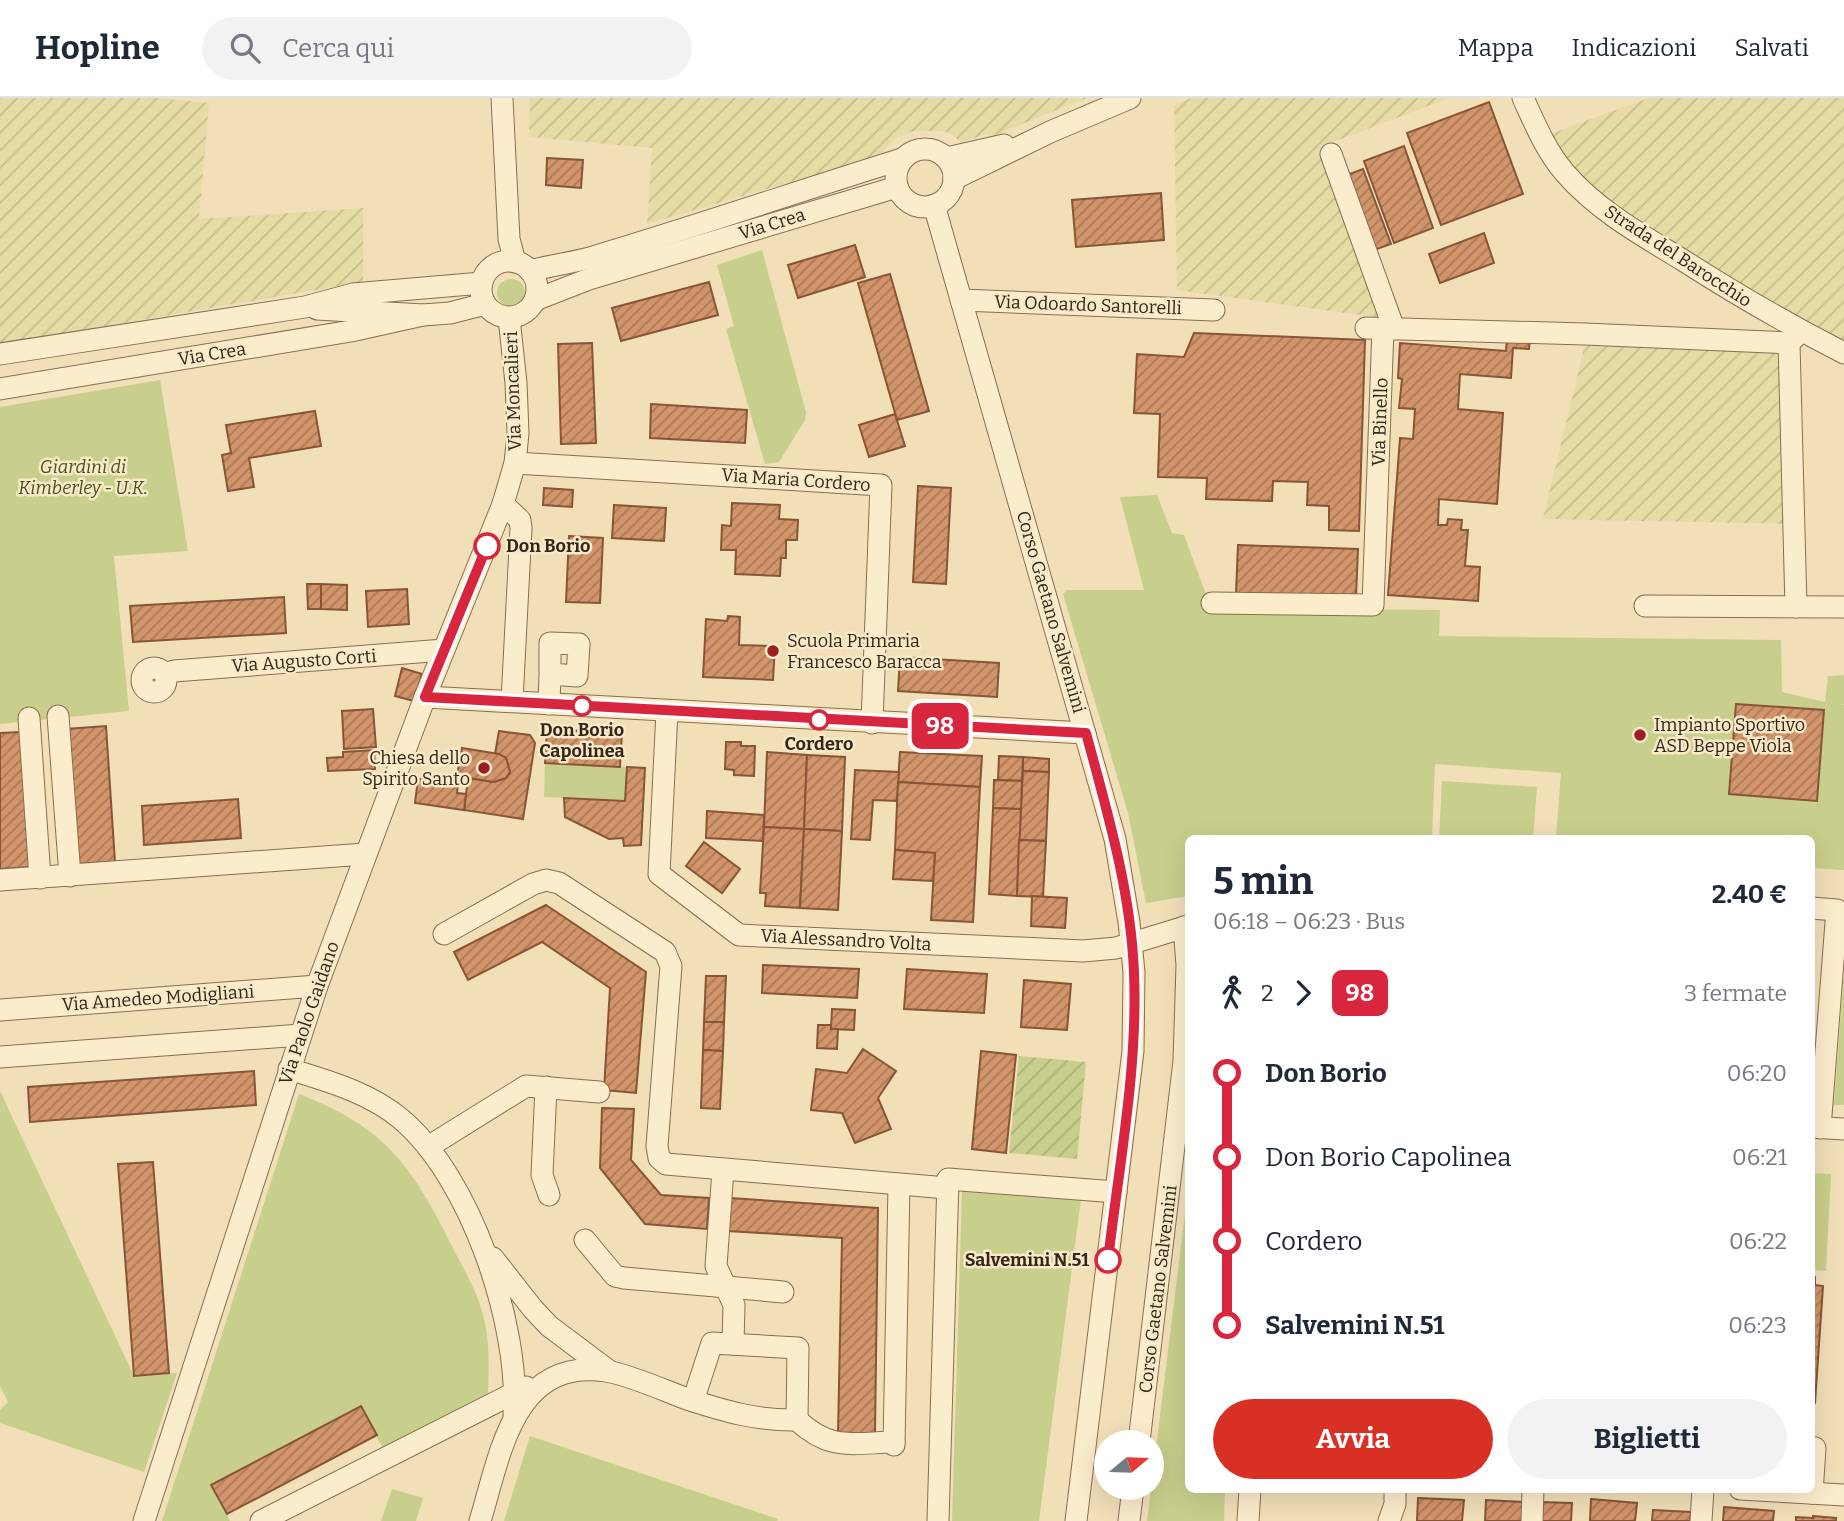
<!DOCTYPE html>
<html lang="it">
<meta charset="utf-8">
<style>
body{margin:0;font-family:Bitter,serif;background:#f2f2f3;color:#1f2937;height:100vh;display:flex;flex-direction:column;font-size:26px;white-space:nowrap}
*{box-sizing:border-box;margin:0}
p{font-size:23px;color:#747a83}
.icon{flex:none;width:38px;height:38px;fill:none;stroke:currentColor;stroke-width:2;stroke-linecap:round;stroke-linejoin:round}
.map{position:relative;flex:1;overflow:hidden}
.drawer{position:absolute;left:1185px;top:737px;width:630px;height:658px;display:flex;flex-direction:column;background:#fff;border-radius:10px;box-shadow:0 7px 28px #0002}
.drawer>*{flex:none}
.badge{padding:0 14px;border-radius:10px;font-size:24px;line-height:46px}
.needle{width:46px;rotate:71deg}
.controls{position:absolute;left:1094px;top:1332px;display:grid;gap:14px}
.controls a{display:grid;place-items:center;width:70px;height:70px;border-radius:50%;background:#fff;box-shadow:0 7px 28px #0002;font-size:35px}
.map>.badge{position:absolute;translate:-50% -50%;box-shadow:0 0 0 4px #fff}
.legs{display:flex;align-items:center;gap:10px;height:77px;padding:0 28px;font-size:23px}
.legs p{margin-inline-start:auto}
.summary{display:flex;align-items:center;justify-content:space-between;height:119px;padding:0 28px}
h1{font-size:38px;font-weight:700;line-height:52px}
.primary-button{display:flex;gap:14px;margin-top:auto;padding:14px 28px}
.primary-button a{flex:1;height:80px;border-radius:42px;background:#d93025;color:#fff;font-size:28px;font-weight:700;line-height:80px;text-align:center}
.primary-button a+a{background:#f2f2f3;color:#1f2937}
ul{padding:0 28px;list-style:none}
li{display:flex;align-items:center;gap:24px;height:84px;font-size:26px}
li i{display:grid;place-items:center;width:10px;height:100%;margin:0 9px;background:currentColor}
li i::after{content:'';width:18px;height:18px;margin:-9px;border:5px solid;border-radius:50%;background:#fff}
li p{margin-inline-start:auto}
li:first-child i{background:linear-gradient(#0000 50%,currentColor 0)}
li:last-child i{background:linear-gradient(currentColor 50%,#0000 0)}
header{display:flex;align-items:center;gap:42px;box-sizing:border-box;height:98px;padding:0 35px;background:#fff;border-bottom:2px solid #e0e1e3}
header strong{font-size:33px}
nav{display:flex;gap:38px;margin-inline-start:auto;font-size:24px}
.search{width:490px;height:63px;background:#f2f2f3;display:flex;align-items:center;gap:18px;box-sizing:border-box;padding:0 24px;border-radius:38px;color:#747a83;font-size:26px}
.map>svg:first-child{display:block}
.farmland{fill:url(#farmland-furrows)}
.green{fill:#c8cf8c}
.garden{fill:url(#garden-furrows)}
.building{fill:url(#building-hatch);stroke:#885536;stroke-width:2}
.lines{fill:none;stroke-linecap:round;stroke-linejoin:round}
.minor-casing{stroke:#886e52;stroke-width:23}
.minor{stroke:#fbeccb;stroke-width:21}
.line-1-casing{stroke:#fff;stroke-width:16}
.line-1{stroke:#d7263d;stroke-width:10}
.stop-1-dot{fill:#fff;stroke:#d7263d;stroke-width:3.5}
.poi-dot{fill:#9b1e22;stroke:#f8e9c8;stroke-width:2.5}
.labels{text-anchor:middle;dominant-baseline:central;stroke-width:5;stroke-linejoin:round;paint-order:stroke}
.street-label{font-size:18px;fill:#352619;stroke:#f8e9c8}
.park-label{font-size:18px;font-style:italic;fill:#47531e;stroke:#f8e9c8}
.stop-label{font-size:18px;font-weight:bold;fill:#352619;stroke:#f8e9c8}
.poi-label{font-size:18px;fill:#352619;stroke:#f8e9c8;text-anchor:start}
</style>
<header>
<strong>Hopline</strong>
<div class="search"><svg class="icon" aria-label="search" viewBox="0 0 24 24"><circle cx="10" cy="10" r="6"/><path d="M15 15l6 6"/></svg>Cerca qui</div>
<nav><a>Mappa</a><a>Indicazioni</a><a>Salvati</a></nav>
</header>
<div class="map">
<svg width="1844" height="1423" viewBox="0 0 1844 1423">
<defs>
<pattern id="farmland-furrows" width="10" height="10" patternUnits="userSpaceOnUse" patternTransform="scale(1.75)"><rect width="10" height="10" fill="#e7dba5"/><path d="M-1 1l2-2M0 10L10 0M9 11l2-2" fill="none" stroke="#c7bc8d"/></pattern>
<pattern id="garden-furrows" width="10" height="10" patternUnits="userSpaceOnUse" patternTransform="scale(1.75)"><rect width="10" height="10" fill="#c8cf8c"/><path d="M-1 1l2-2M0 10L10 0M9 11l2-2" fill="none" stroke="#acb278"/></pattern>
<pattern id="building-hatch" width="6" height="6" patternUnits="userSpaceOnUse" patternTransform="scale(1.75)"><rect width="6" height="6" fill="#d2946b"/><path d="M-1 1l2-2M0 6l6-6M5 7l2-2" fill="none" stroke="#ab7957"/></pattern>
</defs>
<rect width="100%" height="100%" fill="#f1dfb8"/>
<g class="farmland">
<polygon points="0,0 155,0 209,5 199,121 363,110 363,184 0,246"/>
<polygon points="530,0 1087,0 990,39 988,35 961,45 953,37 943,33 913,33 899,39 888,47 882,57 647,126 652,50 529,39"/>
<polygon points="1191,0 1449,0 1320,49 1382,220 1177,192 1174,7"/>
<polygon points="1648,0 1844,0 1844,247 1682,153 1600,97 1565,62 1550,36"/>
<polygon points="1585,246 1781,254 1787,426 1543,421"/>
</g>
<g class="green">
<polygon points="762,152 806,314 805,322 779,364 765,366 726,231 734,228 717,167"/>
<circle cx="511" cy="195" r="14"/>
<polygon points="160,282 188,453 114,458 129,613 0,626 0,309"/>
<polygon points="1157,397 1172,435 1184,437 1211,510 1440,512 1439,538 1781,542 1782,594 1825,604 1828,578 1844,577 1844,606 1839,606 1844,607 1844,772 1811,770 1811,740 1556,740 1561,675 1435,666 1432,740 1188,740 1188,798 1146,805 1128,715 1063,496 1067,492 1144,492 1120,399"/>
<polygon points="545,665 627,669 625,703 544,699"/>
<polygon points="1442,683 1537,689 1533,740 1439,740"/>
<polygon points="1844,874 1844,1007 1834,1007"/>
<polygon points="0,993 134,1278 177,1275 144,1374 0,1325 0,1312 8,1304 0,1288"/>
<path d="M 299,996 C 328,1007 354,1020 378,1040 C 414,1071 436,1116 457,1158 C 467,1177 478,1196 483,1217 C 490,1243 489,1269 488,1296 L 383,1351 L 361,1308 L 212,1387 L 230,1423 L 162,1423 Z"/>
<polygon points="1811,1075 1831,1076 1826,1173 1811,1172"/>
<polygon points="1188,1091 1188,1391 1225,1391 1224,1423 1147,1423"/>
<polygon points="962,1093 1081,1101 1039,1423 952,1423"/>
<polygon points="530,1338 778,1421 777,1423 504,1423"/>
<polygon points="392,1391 423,1400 416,1423 381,1423"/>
</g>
<polygon class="garden" points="1019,958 1086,964 1077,1061 1009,1055"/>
<g class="building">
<polygon points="1489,4 1523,96 1441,127 1407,35"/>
<polygon points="1404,48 1433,130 1394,145 1364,63"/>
<polygon points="547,60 583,62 581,90 546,87"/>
<polygon points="1363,71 1391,146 1374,152 1347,77"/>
<polygon points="1161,95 1164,142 1076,149 1072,102"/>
<polygon points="1484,135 1494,165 1440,185 1429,156"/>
<polygon points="855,147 865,179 798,200 788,167"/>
<polygon points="890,176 929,313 897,322 858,185"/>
<polygon points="709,184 718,217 621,243 612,210"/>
<polygon points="1194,235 1365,242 1359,433 1329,432 1329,408 1307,407 1308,384 1273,383 1272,403 1206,401 1207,380 1158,379 1160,316 1134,315 1137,256 1184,259"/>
<polygon points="1507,239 1530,241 1529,251 1513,250 1511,280 1460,276 1458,311 1503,315 1497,406 1439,401 1438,427 1447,427 1448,421 1462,422 1461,432 1468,432 1465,468 1480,469 1478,503 1388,497 1400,340 1413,341 1415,311 1399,310 1402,281 1398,280 1400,245 1506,253"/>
<polygon points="592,245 596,345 561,346 558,246"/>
<polygon points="651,306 747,312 745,345 650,340"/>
<polygon points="315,313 321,348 249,360 254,389 228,393 222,357 231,355 226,327"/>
<polygon points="895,316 905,348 869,359 859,327"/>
<polygon points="918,388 951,390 946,486 913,484"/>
<polygon points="544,390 573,392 572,409 543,407"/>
<polygon points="732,405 780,407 779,421 798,422 797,442 786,442 786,460 781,460 780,478 735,476 736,452 721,452 722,427 731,428"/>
<polygon points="614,407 666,410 664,443 612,440"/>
<polygon points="569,438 603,440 600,505 566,504"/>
<polygon points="1238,447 1358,451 1356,499 1236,495"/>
<polygon points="307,486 321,486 321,511 308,511"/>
<polygon points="321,486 347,487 347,512 321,511"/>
<polygon points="407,491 409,526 368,529 366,493"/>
<polygon points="284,499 286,535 133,544 130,508"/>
<polygon points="728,518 740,519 739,547 775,548 773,582 703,579 706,521 727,523"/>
<polygon points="900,559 999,565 997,599 898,593"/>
<polygon points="402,570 422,576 414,603 395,598"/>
<polygon points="1736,606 1824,612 1817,703 1729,696"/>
<polygon points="373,611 376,649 344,651 342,613"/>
<polygon points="106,628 115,764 75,766 66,631"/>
<polygon points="547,631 622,635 620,669 545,665"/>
<polygon points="499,633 530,637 535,645 523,721 464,712 468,680 494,684 506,680 510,674 506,660 495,656"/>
<polygon points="21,634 30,769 0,771 0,635"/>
<polygon points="726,644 741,644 741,648 755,648 754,678 734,677 734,672 725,671"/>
<polygon points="462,650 499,656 506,660 510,674 506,680 494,684 457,678"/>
<polygon points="374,652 375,671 328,673 327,660 343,659 343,654"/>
<polygon points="767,654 807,657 804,731 764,729"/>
<polygon points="900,654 982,658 980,689 898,684"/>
<polygon points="807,657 845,659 842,733 804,731"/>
<polygon points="999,658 1023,659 1022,683 998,682"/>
<polygon points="1023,659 1049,661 1049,674 1023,673"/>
<polygon points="627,669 645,670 641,747 624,748 623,740 609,741 565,719 564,700 625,703"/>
<polygon points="855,672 899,674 897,703 873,702 870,742 851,741"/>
<polygon points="1023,673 1049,674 1046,743 1019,742"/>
<polygon points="418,681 458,686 457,695 466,696 464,712 415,705"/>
<polygon points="994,682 1022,683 1021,711 993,710"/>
<polygon points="898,684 980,689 973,824 931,822 935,755 895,752"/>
<polygon points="238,701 241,740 144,747 142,708"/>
<polygon points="993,710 1021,711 1017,798 989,796"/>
<polygon points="707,713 764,717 763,743 706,740"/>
<polygon points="764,729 804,731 800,810 765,808 766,795 760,795"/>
<polygon points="804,731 842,733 838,812 800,810"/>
<polygon points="1019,742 1046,743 1043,799 1017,798"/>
<polygon points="704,744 740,771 722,795 686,768"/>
<polygon points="895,752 935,755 933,783 893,781"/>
<polygon points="1032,798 1067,800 1065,830 1031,828"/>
<polygon points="546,807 646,874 636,995 604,992 610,890 542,844 468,882 454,854"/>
<polygon points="763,867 859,871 857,900 762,895"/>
<polygon points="907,871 987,876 984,915 904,911"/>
<polygon points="706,878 726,878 724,924 704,924"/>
<polygon points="1024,882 1071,886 1067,932 1021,929"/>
<polygon points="832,911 855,912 854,932 831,931"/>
<polygon points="704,924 724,924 723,953 703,952"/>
<polygon points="818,927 831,927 831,931 838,931 837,951 817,950"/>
<polygon points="863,951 896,973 878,1000 891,1031 855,1045 842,1015 811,1012 816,971 847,975"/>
<polygon points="703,952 723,953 720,1011 701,1010"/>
<polygon points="981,953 1016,957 1006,1055 972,1051"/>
<polygon points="254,973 256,1007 30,1024 28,989"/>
<polygon points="602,1010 634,1011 631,1062 661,1097 709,1100 707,1131 645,1126 600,1070"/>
<polygon points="153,1064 169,1275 134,1278 118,1066"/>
<polygon points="730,1100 878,1110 875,1336 838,1336 842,1140 728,1133"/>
<polygon points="1811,1179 1815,1179 1815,1187 1823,1188 1815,1305 1811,1305"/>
<polygon points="361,1308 377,1337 227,1416 211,1387"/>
<polygon points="1418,1400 1464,1402 1462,1423 1417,1423"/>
<polygon points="1591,1401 1637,1405 1635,1423 1590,1423"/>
<polygon points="1486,1402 1523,1404 1522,1423 1485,1423"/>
<polygon points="1540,1404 1572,1405 1571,1423 1539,1423"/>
<polygon points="1724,1409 1774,1413 1773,1423 1723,1423"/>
<polygon points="1653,1412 1691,1414 1690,1423 1652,1423"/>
<polygon points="1813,1418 1836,1420 1836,1423 1796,1423 1796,1419 1813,1420"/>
</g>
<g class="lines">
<g class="minor-casing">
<g id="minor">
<polyline points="502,0 509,141 515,164"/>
<path d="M 1523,0 C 1535,26 1546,53 1565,75 C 1597,112 1640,136 1681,161 C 1734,195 1787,226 1844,255"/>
<circle cx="925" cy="80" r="29"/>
<polyline points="1331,56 1394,231"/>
<polyline points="947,60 1004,47"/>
<polyline points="954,81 1050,34 1130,0"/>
<polyline points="934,107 1115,741 1129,824 1134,874 1133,953 1076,1423"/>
<circle cx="509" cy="191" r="28"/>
<path d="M 530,173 C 551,167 572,165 593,159 C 697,128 799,93 902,61"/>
<polyline points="535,202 589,181 897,89"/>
<polyline points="961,202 1214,212"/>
<polyline points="317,211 423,217 450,215 485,206"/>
<polyline points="1366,230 1585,236 1789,245 1801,233"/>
<polyline points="1789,245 1796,509"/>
<polyline points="0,256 305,209 353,196 482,185"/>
<polyline points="0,291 351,233 423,217"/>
<polyline points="515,365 881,387 872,625"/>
<polyline points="503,406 520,422 521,430 512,603"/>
<polyline points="1212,505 1373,507 1383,230"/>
<polyline points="1645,508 1844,509"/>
<circle cx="154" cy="582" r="12"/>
<polyline points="165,576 174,573 444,552"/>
<polyline points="425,599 1085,635"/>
<polyline points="549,606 550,576 577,578 579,546 550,545 550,576"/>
<polyline points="667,613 659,776 739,837 1083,853 1116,850 1188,828"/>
<polyline points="58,618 70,778"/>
<polyline points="29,620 40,780"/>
<polyline points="0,782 365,756"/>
<polyline points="1811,810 1837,812 1820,1030"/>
<polyline points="444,836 533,786 546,782 559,785 665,854 671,868 657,1048 659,1060 666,1066 947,1090"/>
<polyline points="0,912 317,888"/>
<polyline points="0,959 301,937"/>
<path d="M 289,971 C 327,983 369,994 401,1021 C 471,1080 520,1227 514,1317"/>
<polyline points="546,989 542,1077 549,1097"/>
<polyline points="1811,1029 1844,1031"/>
<polyline points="428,1049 526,988 599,994"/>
<polyline points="723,1072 716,1168 734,1207 733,1246"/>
<polyline points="585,1142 615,1178 624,1180 783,1194"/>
<polyline points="493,1160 533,1211 549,1228 609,1273"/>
<path d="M 797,1322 C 830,1353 852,1345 894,1344"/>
<polyline points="1139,1344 1184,963 1187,867 1184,829"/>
<polyline points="894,1347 899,1087"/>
<polyline points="1811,1349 1815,1350 1812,1395"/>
<polyline points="1740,1391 1844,1397"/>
<polyline points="144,1423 317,888 425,599 503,406 515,365 518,335 516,285 509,220"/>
<polyline points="261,1423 526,1289"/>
<path d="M 480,1423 C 500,1358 513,1259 606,1273 C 630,1277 663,1292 687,1301 C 724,1313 758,1323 797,1322 L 798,1250 L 712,1245 L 693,1303"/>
<polyline points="938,1423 948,1081 1116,1094"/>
<polyline points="1129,1423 1133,1390"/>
<polyline points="1248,1423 1250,1391"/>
<polyline points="1389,1423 1395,1406 1395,1391"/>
<polyline points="1532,1423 1533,1391"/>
<polyline points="1701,1423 1703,1391"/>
</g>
</g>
<use href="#minor" class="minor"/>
</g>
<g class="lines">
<g class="line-1-casing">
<path id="line-1" d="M 487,448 L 425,599 L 1086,635 C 1107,713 1131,793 1134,875 C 1138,970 1119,1067 1108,1162"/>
</g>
<use href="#line-1" class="line-1"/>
</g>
<g class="stop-1-dot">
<circle cx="487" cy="448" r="12"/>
<circle cx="582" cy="608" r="9"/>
<circle cx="819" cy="622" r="9"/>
<circle cx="1108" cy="1162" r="12"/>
</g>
<g class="poi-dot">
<circle cx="773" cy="553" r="7"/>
<circle cx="1640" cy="637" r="7"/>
<circle cx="484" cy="670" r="7"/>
</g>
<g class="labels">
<g class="street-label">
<text transform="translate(772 126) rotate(-17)">Via Crea</text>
<text transform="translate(1678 158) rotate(33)">Strada del Barocchio</text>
<text transform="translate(1088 207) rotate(2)">Via Odoardo Santorelli</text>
<text transform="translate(212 256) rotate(-9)">Via Crea</text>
<text transform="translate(513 293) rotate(-92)">Via Moncalieri</text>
<text transform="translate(1380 324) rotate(-88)">Via Binello</text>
<text transform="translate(796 382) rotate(4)">Via Maria Cordero</text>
<text transform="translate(1051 514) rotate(74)">Corso Gaetano Salvemini</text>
<text transform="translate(304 563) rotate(-4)">Via Augusto Corti</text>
<text transform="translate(846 842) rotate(3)">Via Alessandro Volta</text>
<text transform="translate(158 900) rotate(-4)">Via Amedeo Modigliani</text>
<text transform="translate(309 915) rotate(-71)">Via Paolo Gaidano</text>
<text transform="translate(1158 1191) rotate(-83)">Corso Gaetano Salvemini</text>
</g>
<g class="park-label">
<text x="83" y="369">Giardini di<tspan x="83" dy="21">Kimberley - U.K.</tspan></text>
</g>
<g class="stop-label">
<text x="506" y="448" text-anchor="start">Don Borio</text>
<text x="582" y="632">Don Borio<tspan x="582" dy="21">Capolinea</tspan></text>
<text x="819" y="646">Cordero</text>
<text x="1089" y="1162" text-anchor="end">Salvemini N.51</text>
</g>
<g class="poi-label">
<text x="787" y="543">Scuola Primaria<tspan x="787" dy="21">Francesco Baracca</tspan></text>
<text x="1654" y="627">Impianto Sportivo<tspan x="1654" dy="21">ASD Beppe Viola</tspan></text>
<text x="470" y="660" text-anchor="end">Chiesa dello<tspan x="470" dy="21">Spirito Santo</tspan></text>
</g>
</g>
</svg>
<div class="controls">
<a><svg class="needle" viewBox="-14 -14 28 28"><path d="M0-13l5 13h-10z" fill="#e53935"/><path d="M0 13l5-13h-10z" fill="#747a83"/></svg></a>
</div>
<b class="badge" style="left:940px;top:628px;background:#d7263d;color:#fff">98</b>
<section class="drawer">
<div class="summary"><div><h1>5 min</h1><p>06:18 – 06:23 · Bus</p></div><b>2.40 €</b></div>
<div class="legs"><svg class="icon" aria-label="walk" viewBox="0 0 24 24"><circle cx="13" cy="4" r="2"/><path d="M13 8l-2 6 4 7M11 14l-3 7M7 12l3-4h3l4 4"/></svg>2<svg class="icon" aria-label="forward" viewBox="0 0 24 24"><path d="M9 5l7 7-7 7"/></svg><b class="badge" style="background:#d7263d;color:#fff">98</b><p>3 fermate</p></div>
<ul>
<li><i style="color:#d7263d"></i><b>Don Borio</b><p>06:20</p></li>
<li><i style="color:#d7263d"></i><span>Don Borio Capolinea</span><p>06:21</p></li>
<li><i style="color:#d7263d"></i><span>Cordero</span><p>06:22</p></li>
<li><i style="color:#d7263d"></i><b>Salvemini N.51</b><p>06:23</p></li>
</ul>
<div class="primary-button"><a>Avvia</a><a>Biglietti</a></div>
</section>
</div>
